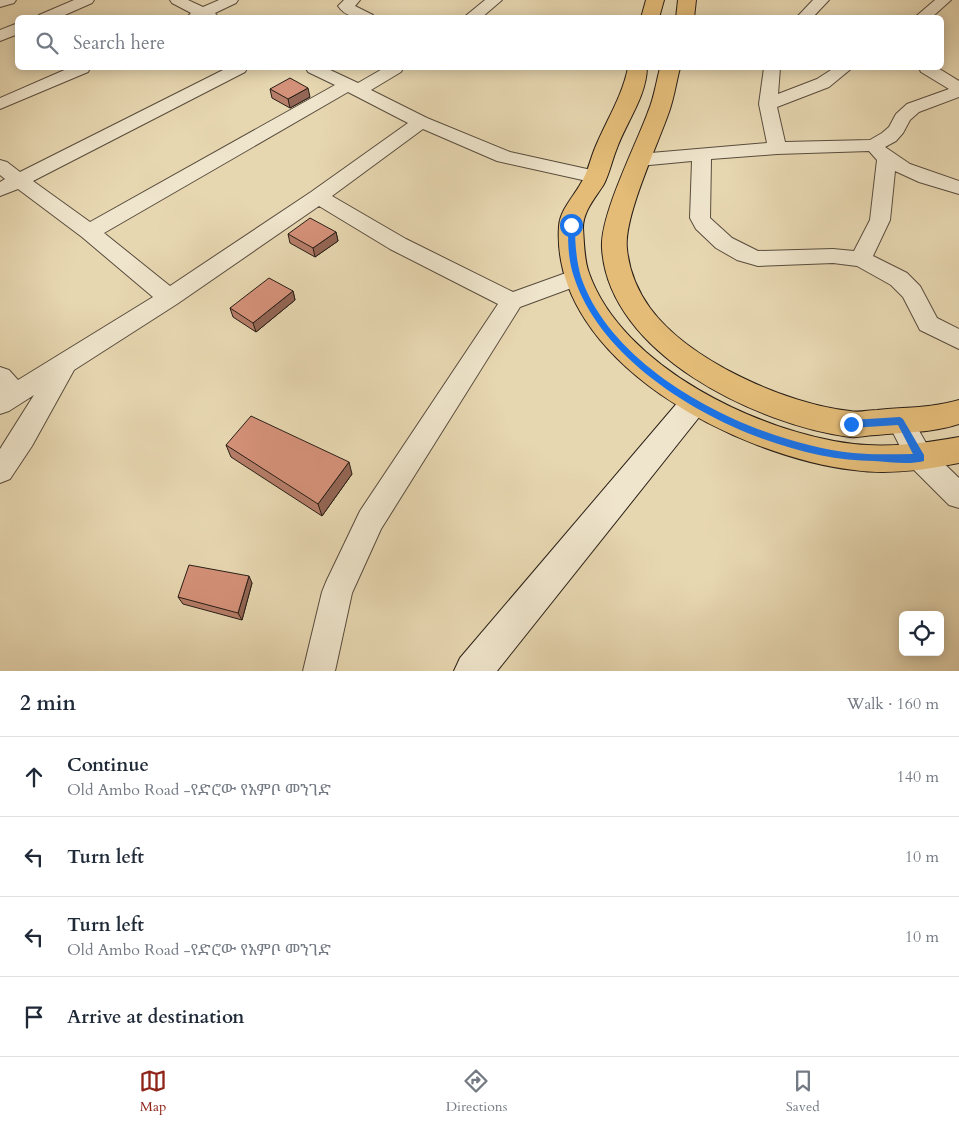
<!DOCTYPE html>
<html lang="en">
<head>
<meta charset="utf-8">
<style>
	:root { --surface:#fff; --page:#f2f2f3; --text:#1f2937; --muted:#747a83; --line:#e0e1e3; --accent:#8f2418 }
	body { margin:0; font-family:Cardo,"Noto Serif Ethiopic",serif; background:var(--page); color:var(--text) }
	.controls { position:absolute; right:15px; bottom:15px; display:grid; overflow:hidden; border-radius:8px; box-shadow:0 2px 12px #0003 }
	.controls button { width:45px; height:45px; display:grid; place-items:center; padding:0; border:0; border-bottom:1px solid var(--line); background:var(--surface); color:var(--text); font:25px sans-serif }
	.stop { position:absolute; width:15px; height:15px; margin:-11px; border:4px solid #1a73e8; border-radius:50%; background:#fff }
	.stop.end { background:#1a73e8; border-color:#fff; box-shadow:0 1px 5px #0008 }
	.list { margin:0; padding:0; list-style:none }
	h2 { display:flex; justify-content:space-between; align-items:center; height:65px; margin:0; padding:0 20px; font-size:21px }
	h2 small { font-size:16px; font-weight:400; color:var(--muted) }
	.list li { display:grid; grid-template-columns:32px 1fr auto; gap:15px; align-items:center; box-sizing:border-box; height:80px; padding:0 20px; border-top:1px solid var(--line) }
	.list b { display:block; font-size:19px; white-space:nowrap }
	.list p { margin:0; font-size:16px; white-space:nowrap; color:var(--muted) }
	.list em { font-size:16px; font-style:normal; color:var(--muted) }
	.icon { flex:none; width:28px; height:28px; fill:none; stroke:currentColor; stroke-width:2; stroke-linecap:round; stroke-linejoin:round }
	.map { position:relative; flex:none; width:959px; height:671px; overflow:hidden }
	.search { position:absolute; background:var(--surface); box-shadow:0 2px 12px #0003; left:15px; right:15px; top:15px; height:55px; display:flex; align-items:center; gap:12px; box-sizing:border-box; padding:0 18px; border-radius:8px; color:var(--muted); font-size:19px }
	.sheet { height:385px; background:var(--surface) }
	nav { display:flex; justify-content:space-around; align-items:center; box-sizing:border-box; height:70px; border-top:1px solid var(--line); background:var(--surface); font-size:14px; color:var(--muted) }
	nav a { display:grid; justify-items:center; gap:2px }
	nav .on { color:var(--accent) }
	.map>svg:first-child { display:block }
</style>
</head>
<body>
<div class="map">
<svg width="959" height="671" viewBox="0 0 959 671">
	<rect width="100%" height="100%" fill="#e7d7b1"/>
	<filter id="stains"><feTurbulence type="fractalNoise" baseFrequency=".004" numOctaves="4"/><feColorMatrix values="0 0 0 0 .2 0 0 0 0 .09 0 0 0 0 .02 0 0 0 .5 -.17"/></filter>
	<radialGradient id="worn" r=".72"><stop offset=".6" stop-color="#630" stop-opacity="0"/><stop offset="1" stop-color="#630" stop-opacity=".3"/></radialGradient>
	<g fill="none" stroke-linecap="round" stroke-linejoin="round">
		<g stroke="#584c3d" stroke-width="2">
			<path id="street" d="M0,0h16l-2,3 -14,4z
				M74,0h20l-2,3 -34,15h-21l2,-3z
				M170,0h18l15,7 16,-7h19l-2,3 -21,10 4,5h-33l5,-5 -19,-10z
				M344,0h16l-5,6 18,9 2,3c-14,0 -28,1 -37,-12z
				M485,0h17l-21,18h-18z
				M813,0h16l-17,18h-16z
				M935,0h16l-20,18h-17z
				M18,23v11l-18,7v-11z
				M69,68h21l-2,4 -88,37v-11z
				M227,68h20l-2,4 -212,109 57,41 245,-137 -27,-13 -2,-4h20l32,15 26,-15h19l-2,4 -30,18 56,28 83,34 86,19 7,2 3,4 -3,4 -7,2 -99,-22 -74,-32 -91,67 74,43 107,53 64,-23 8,2 3,6 -3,6 -65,24 -139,222 -29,64 -17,78h-32l19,-79 4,-10 34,-71 138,-207 -108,-55 -71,-43 -142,98 -103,66 -42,76 -22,33 -10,4v-34l34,-54 -25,16 -9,3v-47l9,3 9,10 135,-83 -71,-60 -64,-48 -18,7v-14l5,-3 -5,-4v-15l7,2 13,10zM348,92l60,31 -97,69 -141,94 -66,-53z
				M764,68h16l-2,26 39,-15 17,-11h18l-23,19 -52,20 8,35 85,-2 12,-7 7,-6 7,-13 11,-10 42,-15 -28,-17 -2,-4h19l21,13v16l-40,15 -9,8 -7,13 -7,8 -11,6 25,17 49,17v13l-40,-12 -24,-11 -5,49 -17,36 34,17 13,13 17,32 22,11v20l-39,-19 -17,-33 -12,-12 -34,-19 -24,-3 -75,3 -21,-6 -21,-12 -20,-19 -6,-11 2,-57 -53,5 -7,-2 -3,-4 3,-4 7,-2 128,-11 -8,-39zM869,151l8,9 -7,60 -16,31 -21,-2 -75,2 -26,-13 -22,-20 1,-59 66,-5z
				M900,410l9,3 21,37 29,28v30l-10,-3 -39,-39 -23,-45 4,-8z"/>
		</g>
		<g stroke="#281e16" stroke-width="2">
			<path id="secondary" d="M694,391l10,4 5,8 -5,8 -207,260h-43l6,-13 224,-263z"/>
		</g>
		<g stroke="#281e16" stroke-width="2">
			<path id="primary" d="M646,0h18l-5,18h-18z
				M678,0h18l-2,18h-18z
				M628,68h19c-1,29 -20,53 -30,80 -5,12 -7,24 -13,36 -8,13 -21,27 -21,44 1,13 1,32 6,45 33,94 171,160 265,171 35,4 71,-1 105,-7v26c-34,7 -70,12 -105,7 -114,-13 -304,-108 -295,-244 1,-16 15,-30 22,-43 7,-11 9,-23 14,-35 11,-27 27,-51 33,-80z
				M660,68h20c-4,15 -6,30 -11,44 -11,32 -46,106 -42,137 2,21 10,41 23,59 39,53 136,96 200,103 9,2 18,-1 27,-1 28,-3 55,-2 82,-10v24c-27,9 -54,8 -82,11 -9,0 -18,3 -27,2 -92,-12 -242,-83 -248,-189 -2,-33 34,-103 46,-136 6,-14 8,-29 12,-44z"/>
		</g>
		<use href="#street" fill="#efe5cc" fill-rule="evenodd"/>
		<use href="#secondary" fill="#efe5cc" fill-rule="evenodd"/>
		<use href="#primary" fill="#e4bc78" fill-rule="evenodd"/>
	</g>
	<path fill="#b67d68" stroke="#281e16" d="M270,89l40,8 -20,11 -18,-10z
		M336,232l2,9 -23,16 -25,-14 -2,-9z
		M293,291l2,9 -39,32 -23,-15 -3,-9z
		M226,445l126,29 -30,42 -91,-59z
		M252,583l-10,37 -59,-16 -5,-7z"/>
	<path fill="#946655" stroke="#281e16" d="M308,88l2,9 -20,11 -2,-9z
		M336,232l2,9 -23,16 -2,-9z
		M293,291l2,9 -39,32 -3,-9z
		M349,462l3,12 -30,42 -4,-12z
		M249,576l3,7 -10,37 -4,-7z"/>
	<path fill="#d49179" stroke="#281e16" d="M290,78l18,10 -20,11 -18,-10z
		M310,218l26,14 -23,16 -25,-14z
		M269,278l24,13 -40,32 -23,-15z
		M251,416l98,46 -31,42 -92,-59z
		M189,565l60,11 -11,37 -60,-16z"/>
	<path fill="#1a73e8" d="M571,222l4,3c0,17 1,35 6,52 33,98 176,166 272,176 19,2 40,1 60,1l-15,-29 -47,3 -4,-4 4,-4 49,-3 3,2 21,36v6c-15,4 -35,1 -50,0 -104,0 -266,-78 -300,-184 -6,-17 -6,-35 -6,-52z"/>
	<rect width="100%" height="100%" filter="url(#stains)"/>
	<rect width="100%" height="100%" fill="url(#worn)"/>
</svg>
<div class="controls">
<button><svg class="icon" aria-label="locate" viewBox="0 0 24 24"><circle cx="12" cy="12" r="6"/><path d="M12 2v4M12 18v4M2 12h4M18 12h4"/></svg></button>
</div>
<div class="stop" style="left:571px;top:225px"></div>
<div class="stop end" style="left:851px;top:424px"></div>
<div class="search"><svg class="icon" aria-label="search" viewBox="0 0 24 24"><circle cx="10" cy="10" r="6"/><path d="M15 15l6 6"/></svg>Search here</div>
</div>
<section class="sheet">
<h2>2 min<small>Walk · 160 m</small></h2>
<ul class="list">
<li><svg class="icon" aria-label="ahead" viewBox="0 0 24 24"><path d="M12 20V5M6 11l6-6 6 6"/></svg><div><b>Continue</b><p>Old Ambo Road -የድሮው የአምቦ መንገድ</p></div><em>140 m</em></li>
<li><svg class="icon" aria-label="left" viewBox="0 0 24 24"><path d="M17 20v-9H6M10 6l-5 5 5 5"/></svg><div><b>Turn left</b></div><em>10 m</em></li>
<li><svg class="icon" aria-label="left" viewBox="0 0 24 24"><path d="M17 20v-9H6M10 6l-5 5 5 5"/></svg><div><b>Turn left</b><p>Old Ambo Road -የድሮው የአምቦ መንገድ</p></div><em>10 m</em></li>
<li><svg class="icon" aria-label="arrive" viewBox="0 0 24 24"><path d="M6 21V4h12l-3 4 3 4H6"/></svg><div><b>Arrive at destination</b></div></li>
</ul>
</section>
<nav>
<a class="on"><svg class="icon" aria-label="map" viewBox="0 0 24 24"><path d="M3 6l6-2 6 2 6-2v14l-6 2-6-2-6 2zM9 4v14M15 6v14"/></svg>Map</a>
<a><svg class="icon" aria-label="directions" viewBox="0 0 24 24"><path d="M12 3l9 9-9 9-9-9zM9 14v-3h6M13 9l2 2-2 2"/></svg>Directions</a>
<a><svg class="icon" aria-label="saved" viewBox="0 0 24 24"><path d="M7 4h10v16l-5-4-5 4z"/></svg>Saved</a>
</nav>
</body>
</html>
